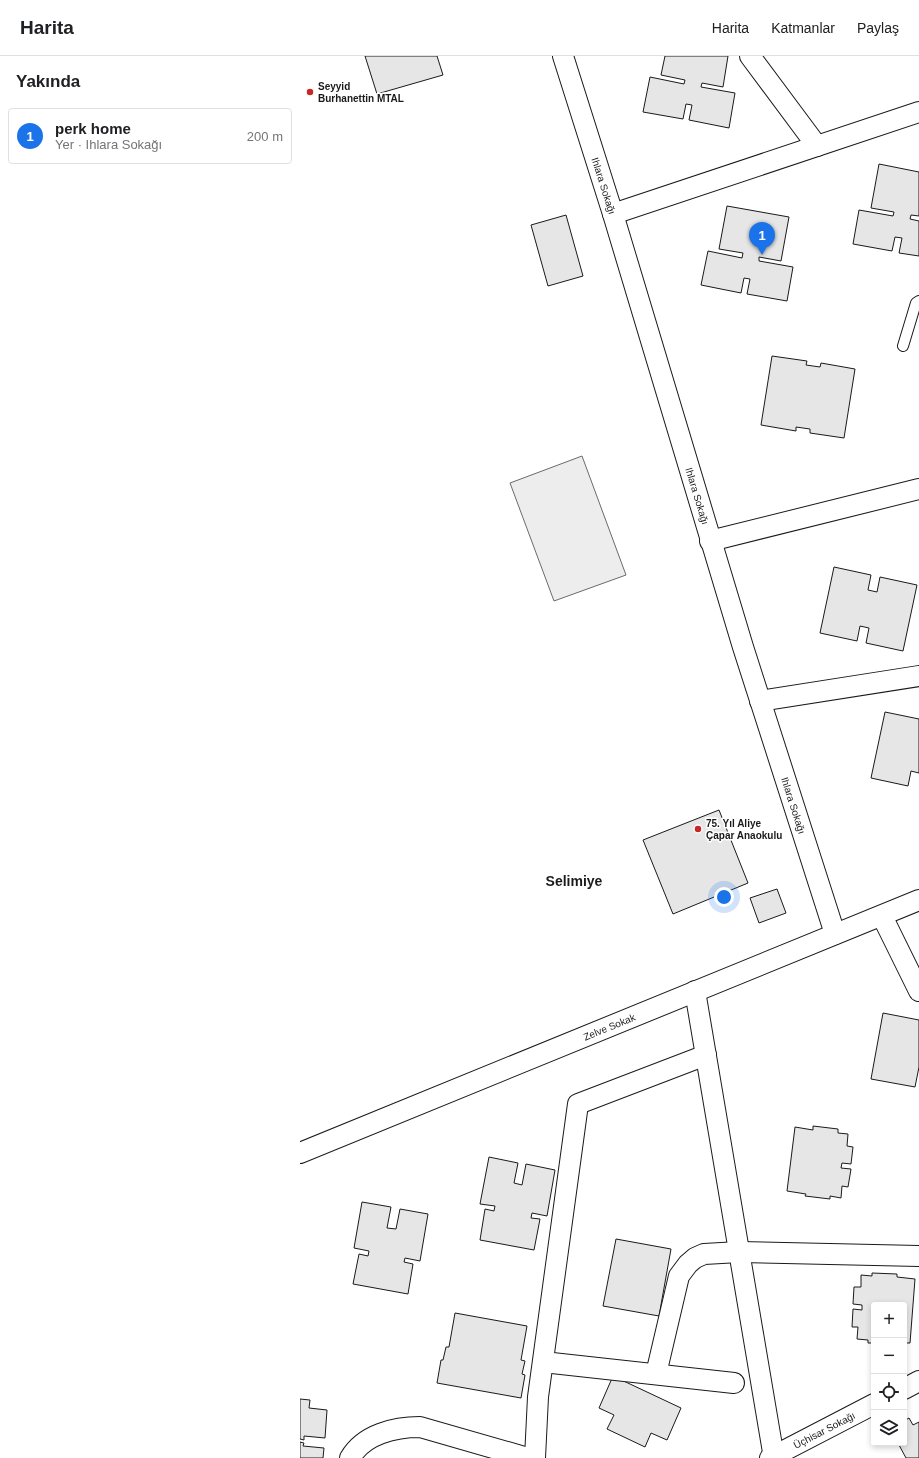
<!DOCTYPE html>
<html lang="tr">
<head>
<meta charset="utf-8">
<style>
	:root { --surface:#fff; --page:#f2f2f2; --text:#202124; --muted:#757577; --line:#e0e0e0; --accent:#1a73e8 }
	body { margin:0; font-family:Helvetica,sans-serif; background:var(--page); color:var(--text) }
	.controls { position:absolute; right:12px; bottom:12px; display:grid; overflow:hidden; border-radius:4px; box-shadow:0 2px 6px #0003 }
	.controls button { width:36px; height:36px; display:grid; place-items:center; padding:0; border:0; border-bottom:1px solid var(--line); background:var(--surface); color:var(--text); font:20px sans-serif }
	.you { position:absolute; left:424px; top:841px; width:14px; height:14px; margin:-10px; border:3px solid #fff; border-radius:50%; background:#1a73e8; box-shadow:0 0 0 6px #1a73e833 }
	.badge { display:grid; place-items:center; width:26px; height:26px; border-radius:50%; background:var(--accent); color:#fff; font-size:13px; font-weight:700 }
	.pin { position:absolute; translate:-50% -33px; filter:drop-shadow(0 1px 2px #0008) }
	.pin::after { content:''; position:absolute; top:21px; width:14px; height:12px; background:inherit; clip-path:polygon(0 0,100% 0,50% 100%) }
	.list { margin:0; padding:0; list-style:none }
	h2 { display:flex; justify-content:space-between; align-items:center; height:52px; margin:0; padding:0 16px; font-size:17px }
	h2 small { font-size:13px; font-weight:400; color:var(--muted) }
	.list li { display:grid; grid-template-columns:26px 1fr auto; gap:12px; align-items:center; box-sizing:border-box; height:56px; margin:0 8px 8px; padding:0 8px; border:1px solid var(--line); border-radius:4px }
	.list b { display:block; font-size:15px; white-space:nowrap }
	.list p { margin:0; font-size:13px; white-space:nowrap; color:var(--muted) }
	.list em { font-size:13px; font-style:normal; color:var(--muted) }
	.icon { flex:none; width:22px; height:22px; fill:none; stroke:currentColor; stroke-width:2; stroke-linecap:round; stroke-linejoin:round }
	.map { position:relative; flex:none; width:619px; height:1402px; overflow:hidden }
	header { display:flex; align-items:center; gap:24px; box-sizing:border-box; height:56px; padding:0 20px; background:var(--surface); border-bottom:1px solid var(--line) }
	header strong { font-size:19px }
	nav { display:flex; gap:22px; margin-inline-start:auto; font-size:14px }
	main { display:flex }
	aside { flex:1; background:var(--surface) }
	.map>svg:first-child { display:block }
</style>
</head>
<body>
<header>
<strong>Harita</strong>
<nav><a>Harita</a><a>Katmanlar</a><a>Paylaş</a></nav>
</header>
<main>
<aside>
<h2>Yakında<small></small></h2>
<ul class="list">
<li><span class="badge">1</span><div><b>perk home</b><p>Yer · Ihlara Sokağı</p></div><em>200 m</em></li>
</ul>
</aside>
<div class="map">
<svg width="619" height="1402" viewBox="0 0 619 1402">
	<rect width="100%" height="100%" fill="#fff"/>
	<path fill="#ededed" stroke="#6a6a6a" d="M282,400l44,119 -72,26 -44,-118z"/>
	<path fill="#e6e6e6" stroke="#1a1a1a" d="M65,0h72l6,19 -66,19z
		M365,0h63l-5,31 -21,-4 -1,4 34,6 -6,35 -40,-8 3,-15 -6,-1 -3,15 -40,-7 7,-35 34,7 1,-4 -24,-5z
		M579,108l40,8v44l-8,-1 -1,4 9,2v35l-20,-3 3,-15 -7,-1 -3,14 -39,-7 6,-34 34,6 1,-4 -23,-4z
		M427,150l62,11 -8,44 -22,-4v4l34,6 -6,34 -40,-7 3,-15 -6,-1 -3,15 -40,-8 7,-34 34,7 1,-5 -24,-4z
		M266,159l17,61 -35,10 -17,-61z
		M472,300l35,5 -1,4 14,2 1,-4 34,6 -11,69 -34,-5v-4l-14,-2v4l-35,-6z
		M534,511l37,8 -3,15 9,2 3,-15 37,8 -14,66 -37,-8 3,-15 -9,-2 -3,15 -37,-8z
		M585,656l34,7v54l-8,-2 -3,15 -37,-8z
		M419,754l29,73 -75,31 -30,-74z
		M477,833l9,24 -27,10 -9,-25z
		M583,957l36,7v47l-4,20 -44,-8z
		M513,1070l25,3v4l10,1 -1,12 6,1 -2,17 -9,-1 -1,5 10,1 -3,18 -6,-1 -1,12 -11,-2v3l-25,-3 1,-2 -19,-3 8,-64 18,3z
		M189,1101l29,6 -4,20 8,2 4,-21 29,6 -8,46 -15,-3 -1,5 9,1 -6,31 -54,-10 5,-31 9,2 1,-5 -15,-2z
		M62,1146l29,5 -4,21 9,1 4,-20 28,5 -8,47 -15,-3 -1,4 9,2 -5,30 -55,-10 6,-30 9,2 1,-5 -15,-3z
		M316,1183l55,10 -12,67 -56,-10z
		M572,1217l25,1v3l18,2 -5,64h-6v-38h-30v38h-6v-3l-11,-1 1,-12h-6l1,-18 9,1v-5l-9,-1 1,-17h7v-12l11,1z
		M155,1257l72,13 -6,34 4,1 -3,13 3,1 -4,23 -84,-15 4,-23h2l3,-13h3z
		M313,1320l68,32 -14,32 -16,-7 -6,14 -38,-18 7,-14 -15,-7z
		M0,1343l10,1 -1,8 18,2 -2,28 -21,-2v4l-4,-1z
		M609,1362l4,7 6,-3v36h-13l-7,-13 5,-2v-22z
		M0,1386l4,1 -1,3 21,2 -1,10h-23z"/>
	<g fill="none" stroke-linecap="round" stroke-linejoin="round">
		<g stroke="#1a1a1a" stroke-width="12">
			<path id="service" d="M603,290l13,-43 3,-2"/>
		</g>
		<g stroke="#1a1a1a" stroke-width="22">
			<g id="minor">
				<path id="s1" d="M263,0l50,158 130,433 92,287"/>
				<path d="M450,0l67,90"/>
				<path d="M313,158l306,-102"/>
				<path d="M410,485l209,-52"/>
				<path d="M460,645l159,-25"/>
				<path d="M582,860l37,75"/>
				<path d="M395,935l79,467"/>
				<path id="s2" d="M0,1097l619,-253"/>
				<path d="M243,1306l191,21"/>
				<path d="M356,1318l23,-98 9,-12 7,-6 9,-4 35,-2 180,4"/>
				<path d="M604,1333l15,-8"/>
				<path d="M50,1402c14,-24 45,-31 70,-31l108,31"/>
				<path d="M235,1402l3,-61 40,-293 128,-49"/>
				<path id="s3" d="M470,1402l104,-54"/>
			</g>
		</g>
		<use href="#service" stroke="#fff" stroke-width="10"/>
		<use href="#minor" stroke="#fff" stroke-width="20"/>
	</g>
	<g fill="#c62828" stroke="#fff" stroke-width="1.5">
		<circle cx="10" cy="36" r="4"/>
		<circle cx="398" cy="773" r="4"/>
	</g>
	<g text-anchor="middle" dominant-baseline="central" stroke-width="3" stroke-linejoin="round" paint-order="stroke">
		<g font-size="10" font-weight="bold" fill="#1a1a1a" stroke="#fff" text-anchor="start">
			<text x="18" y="30">Seyyid<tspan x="18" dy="12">Burhanettin MTAL</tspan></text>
			<text x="406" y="767">75. Yıl Aliye<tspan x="406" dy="12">Çapar Anaokulu</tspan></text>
		</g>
		<g font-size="10" fill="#1a1a1a" stroke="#fff">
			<text stroke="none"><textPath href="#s1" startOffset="136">Ihlara Sokağı</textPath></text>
			<text stroke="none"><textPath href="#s1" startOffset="460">Ihlara Sokağı</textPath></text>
			<text stroke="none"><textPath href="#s1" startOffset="784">Ihlara Sokağı</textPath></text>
			<text stroke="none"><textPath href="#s2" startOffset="334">Zelve Sokak</textPath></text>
			<text stroke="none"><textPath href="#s3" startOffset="61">Üçhisar Sokağı</textPath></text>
		</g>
		<g font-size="14" font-weight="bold" fill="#1a1a1a" stroke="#fff">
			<text x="274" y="825">Selimiye</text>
		</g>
	</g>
</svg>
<div class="controls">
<button>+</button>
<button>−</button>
<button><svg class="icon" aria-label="locate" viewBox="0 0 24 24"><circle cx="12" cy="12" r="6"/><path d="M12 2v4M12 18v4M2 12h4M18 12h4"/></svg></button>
<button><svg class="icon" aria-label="layers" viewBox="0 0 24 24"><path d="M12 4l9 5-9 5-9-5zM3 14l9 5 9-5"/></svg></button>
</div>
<div class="you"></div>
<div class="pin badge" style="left:462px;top:199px">1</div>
</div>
</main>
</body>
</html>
